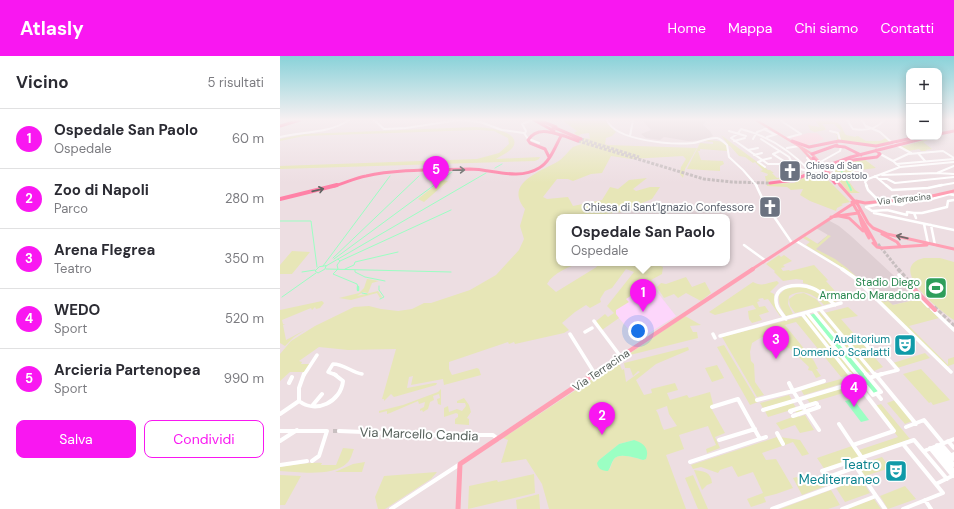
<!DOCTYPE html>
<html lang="it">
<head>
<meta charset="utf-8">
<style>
	:root { --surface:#fff; --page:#f7f7f7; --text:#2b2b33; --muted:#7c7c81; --line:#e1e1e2; --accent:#f917f1 }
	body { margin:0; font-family:"DM Sans",sans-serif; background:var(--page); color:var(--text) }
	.controls { position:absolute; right:12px; top:12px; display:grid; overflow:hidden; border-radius:8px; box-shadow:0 2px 10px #0003 }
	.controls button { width:36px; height:36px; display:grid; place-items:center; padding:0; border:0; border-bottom:1px solid var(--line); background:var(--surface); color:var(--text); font:20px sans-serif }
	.you { position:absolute; left:358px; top:275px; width:14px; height:14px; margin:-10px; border:3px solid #fff; border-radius:50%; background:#1a73e8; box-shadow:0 0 0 6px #1a73e833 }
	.badge { display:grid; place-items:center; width:26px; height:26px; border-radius:50%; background:var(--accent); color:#fff; font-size:13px; font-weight:700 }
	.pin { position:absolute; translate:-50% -33px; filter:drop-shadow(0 1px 2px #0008) }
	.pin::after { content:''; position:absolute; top:21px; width:14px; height:12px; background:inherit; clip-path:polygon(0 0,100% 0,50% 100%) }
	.popup { position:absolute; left:276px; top:158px; width:174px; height:52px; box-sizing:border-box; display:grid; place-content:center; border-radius:8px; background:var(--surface); filter:drop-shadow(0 1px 3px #0005); font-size:13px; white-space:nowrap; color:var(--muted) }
	.popup b { font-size:15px; color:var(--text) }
	.popup::after { content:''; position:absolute; left:50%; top:100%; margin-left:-8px; border:8px solid transparent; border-top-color:var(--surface) }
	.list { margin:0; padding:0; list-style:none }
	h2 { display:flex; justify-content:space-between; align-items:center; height:52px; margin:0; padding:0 16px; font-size:17px }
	h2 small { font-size:13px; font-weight:400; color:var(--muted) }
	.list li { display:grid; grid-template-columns:26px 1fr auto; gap:12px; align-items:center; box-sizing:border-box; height:60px; padding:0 16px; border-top:1px solid var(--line) }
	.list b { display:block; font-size:15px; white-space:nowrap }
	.list p { margin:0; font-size:13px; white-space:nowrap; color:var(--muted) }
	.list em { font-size:13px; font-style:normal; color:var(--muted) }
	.actions { display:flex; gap:8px; padding:12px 16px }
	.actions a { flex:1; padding:9px 0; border:1px solid var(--accent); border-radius:8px; text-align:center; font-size:14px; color:var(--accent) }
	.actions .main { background:var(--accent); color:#fff }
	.map { position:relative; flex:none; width:674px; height:453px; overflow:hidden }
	header { display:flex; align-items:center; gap:24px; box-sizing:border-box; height:56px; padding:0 20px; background:var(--accent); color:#fff }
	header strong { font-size:19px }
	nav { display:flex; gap:22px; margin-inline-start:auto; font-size:14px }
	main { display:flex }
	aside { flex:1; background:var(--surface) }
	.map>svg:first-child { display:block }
</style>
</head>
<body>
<header>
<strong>Atlasly</strong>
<nav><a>Home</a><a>Mappa</a><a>Chi siamo</a><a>Contatti</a></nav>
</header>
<main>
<aside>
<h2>Vicino<small>5 risultati</small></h2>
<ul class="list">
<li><span class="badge">1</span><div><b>Ospedale San Paolo</b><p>Ospedale</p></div><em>60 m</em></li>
<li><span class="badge">2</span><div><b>Zoo di Napoli</b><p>Parco</p></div><em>280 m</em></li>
<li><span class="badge">3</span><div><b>Arena Flegrea</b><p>Teatro</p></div><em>350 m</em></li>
<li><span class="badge">4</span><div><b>WEDO</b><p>Sport</p></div><em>520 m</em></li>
<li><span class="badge">5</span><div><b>Arcieria Partenopea</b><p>Sport</p></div><em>990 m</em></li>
</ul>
<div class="actions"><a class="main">Salva</a><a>Condividi</a></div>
</aside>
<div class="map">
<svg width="674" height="453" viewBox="0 0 674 453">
	<rect width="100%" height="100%" fill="#eddee2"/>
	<path fill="#ffd0dd" d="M528,77h9l7,6 -10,4 -9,2 -15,-7z"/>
	<path fill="#dfcfd3" d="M362,64h65l-4,5 7,6 3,5 -9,4 -16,1 -24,-4 -4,3 -14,-2 -5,-4 10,-4z
		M548,164l11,6 12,10 68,63 -27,6 -8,-3 -21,-20 -17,-14 -34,-20 16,-13 -12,-7z"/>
	<path fill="#fdd6fb" d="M370,227l26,33 -38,24 -28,-32z"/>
	<path fill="#e7e6b7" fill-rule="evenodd" d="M282,64h44l1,3 9,9 -4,4 -6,2 -1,6 2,1 90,3 -12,21 -2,9 -3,-4 1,-7 5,-8 -3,-3 -52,3 -20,-3 -9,17 -11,1 -18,7 -5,-2h-11l-14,18 4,2 21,-2 5,9 29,-6 8,-13 8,2 11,-9 18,-2 -14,11 3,2 14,-4h10l-8,12 -10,4 -1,3 -12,3 -7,3 -43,5h-20v46h22c-11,3 -28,10 -34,21l9,8 39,-24 6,-5h53l9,4 -1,7 -11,6 5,6 -1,3 -5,-6 -7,4 3,3 -9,5 -2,-2 -9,6 3,3 -13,8v4l3,4 -17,12 -7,-8 10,-8 3,3 6,-4 -7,-7 27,-34 -8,-3 -14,19 -7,3 -5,8 1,3 -11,6 -4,-3 -11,7 -13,11 7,7 -5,3 -49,11 -1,-2 -5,2 -1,-2 -59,20v7l3,6 25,-7 2,1 2,6 -37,10 -1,-6 -32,6 2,-9 -4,1 -2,11 27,-5h3l-1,2 -42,12 -3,-3 -7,7v-2h-2l14,-50 -48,1 -29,-3 -20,14 3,1 -1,2h9l-6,8h-14l-10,9v-27l11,-13 24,-15 39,-19 15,-1 12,3 17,2 14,-2 12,-6h7l39,-13 26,-15 23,-25 5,-11 -4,-13 5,-17c-21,-25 14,-37 32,-47 7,-4 10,-10 16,-15 2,-1 6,-2 9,-3l-3,-1 6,-5 5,1 -1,-6 -8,1 -3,2 -4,-3 3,-2z
		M531,64l10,1 11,-1 -1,1c12,2 10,7 15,14l10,2v-1h2l8,5h14l6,-3 4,4 -15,3 -38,-5v-5l-6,-4 6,3 1,5 3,1 -2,-8 2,-1 -7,-7h-12l4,5 -1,1 -10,2 2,1 -7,-3 -2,-5 12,2 -5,-6z
		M194,71c9,0 45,3 40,18 -3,7 -13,10 -18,14l44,-2 -1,2 -4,2 -255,8v-3l197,-7 22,-6 10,-9 -1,-6 -14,-7 -15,-1 -175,6 -24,5v-2l24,-5z
		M441,79l47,35h2l4,3h-2l5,5 27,-5 -15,5 -21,2 3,4 23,-1 15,-8 -3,-2 15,1 4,3 25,25 -9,2 2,1 -6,3 -1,3 -26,-10 -10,-6 3,-6 -12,1 -4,-3 -20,-1 -2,-10h2l1,-2 -8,-3 3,-1 -8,-8 -2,1 -8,-6 -6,-1 -9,-10h-1z
		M656,81l-13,5 9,7 -7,1 2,1h-6l-2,-2 -11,2 -8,-4z
		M427,84c10,1 20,0 21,11l-28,-2v2h-2l3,9 22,1 1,3 -4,2v5l-33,-2 13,-26 13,1v-2l-9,-1z
		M584,103l12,9 -24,3 2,2 -6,7 7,10 5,3h-11l-14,-18v-6l-4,-3 14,-4z
		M162,124l6,1 -24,21 -6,-3z
		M548,179l3,1 -15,13 19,10 12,9 37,34 4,-1 5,4 26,-6 20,19 -30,8 39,39v-6l6,-2v7l-9,3 -102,-99 -37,-23 4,-3 -7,-4 2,-2 13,8z
		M12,195l18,1 -18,22h-12v-9z
		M499,199l2,2 3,-2 8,6 -9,4 2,2 -4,1 2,3 6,-1 1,1 24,-6 14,15 -2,1 17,19 -10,2c-10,-9 -17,-16 -30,-19v-3l-7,-1 -13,2 -9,-9 1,-1 -9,-7z
		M644,202h16l14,4v58c-14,-9 -69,-53 -30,-62z
		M406,221l6,10 13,-5 6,11 -10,8 -15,-8 -8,5 -4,-4 -10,4 -7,-11 4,-4 5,1z
		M87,223l12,2 -7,2 -4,10 -5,-1 -6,4 21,-5 4,6 -2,1 -3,-5 -26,7 -12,-2 20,-5 5,-5z
		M497,225l2,2 -9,9 4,2 1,11 8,10 -3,1 -12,-17 -4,1 -1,-2 -5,1 2,2 -3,1 2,5 6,-1 4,6 -10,3 3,5 -10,3 -3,-4 -1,-8 8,-2 -3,-4 -38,10 -6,-3 44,-30c8,5 14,1 24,-1z
		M524,230l14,6 13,11 -7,2c-10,-11 -22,-17 -35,-9l-1,8 5,10 -7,2c-5,-7 -8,-12 -7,-21l7,-7z
		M524,237l12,6 6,7 -27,7 -5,-7 -1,-7 7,-5z
		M42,245l2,2 -4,5 -4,1 -1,-2 -3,3 -1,-2 -29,12 1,4h2l-2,1 3,15 19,-10 -11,7 -9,9 -5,-3v-33z
		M568,251l10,9 -17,3 42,48 -9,4 -50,-58z
		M540,256l51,60 -5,1 -49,-60z
		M528,259l49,62 -5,1 -2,-3 -9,2 -45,-55 -11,3 29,36 4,8h-2l5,7 -5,2 -4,-7 -4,-1 1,-3 -19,-18 -14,-9 -14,-3 -10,6 -2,9 1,9 3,3 1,18 9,13 -7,2 -35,-60z
		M405,260l16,9 -11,1 3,6h4l1,6 -72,18z
		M444,289l34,57 -8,3 -33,-58z
		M408,291l1,3 -33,14 -20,16 8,15 8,-2 -1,-4 24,-6 3,7 -11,3 3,7 17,-5 2,3 21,-6 3,12 -2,4 14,25 -10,4 5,11 -13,5 -1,-4 10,-4 -8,-19 -29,9 5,14 -18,6 20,54h-137l-7,-25 -16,-25 -25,4 7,-23 -5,-2 108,-71 6,-3 3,1 2,5 2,-1 2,13 14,-10 -2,-1 -5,5 -3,-8h-5l-1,-5zM387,350l2,8 8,12 -13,4c-4,-7 -4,-14 -8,-20zM354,384l9,20c-7,-2 -24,-8 -29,-1 -2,3 -3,7 -4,10l-11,-9 20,-16z
		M645,297l5,5 -33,10 -4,-5z
		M437,309l7,13 -12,4 -7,-14z
		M641,313l29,31 -17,5 -2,-3 -2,1 -26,-29z
		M561,323l3,4 -40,12 -3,-5z
		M566,330l4,5 -40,12 -3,-4z
		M161,333v16l-3,-1 -1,-5 3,-1 -1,-4 -6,2 1,4 -4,2 -2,7 -5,3 -1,-2 -2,1v-2l4,-2 1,-5 -6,2 -1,-3 -28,12 -3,1v-3l-8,2v-2l24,-6 35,-13z
		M509,339l3,5 -29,8 -3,-5z
		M184,342l5,7 2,7 -4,6 2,1v6l-14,-1v-5l3,-2v-3l-2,-1 -12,4v-9l4,-2 1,6 8,-3 5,2 4,-5 -1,-3h-8v-2z
		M615,344l17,21 -7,3 -18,-21z
		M513,347l4,6 3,-1 3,4 -6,2 -3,-5 -26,8 -3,-6z
		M601,348l29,35 -47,17 -4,-6 39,-13 -23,-31z
		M518,359l1,2 6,-2 9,15 -14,3 -5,-8 -14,5 -5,-7z
		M497,381l5,9 -20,7 4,7 10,-1 17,29 -17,6 -12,3 2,5 -15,5 -4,-8 16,-6 -10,-21 -15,5 -6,-11 -12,4 -2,3 -17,-6 -8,2 -2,-4z
		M500,381l20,3 9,14 -7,2 -9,-14 -8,3z
		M572,390l8,12 -35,12 -8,-12z
		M63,392l11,1c-2,4 -3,11 -7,14 -14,14 -48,9 -67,8v-4c14,-2 28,-5 42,-4l-1,2h15z
		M602,401l8,11 -25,8 -8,-11z
		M85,406l-3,10h-27l18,-8z
		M414,414c10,1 17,2 18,13l-5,2 -5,5z
		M157,416l-6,7 -46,30h-7l-3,-12 9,-21z
		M254,418l1,19 -67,16 1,-23 28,-6 1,2z
		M0,419l21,1 -16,29h-5z
		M413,419l15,34h-10l-13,-31z
		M542,419l6,10 -26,10 -9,-17 4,-1 3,6z
		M581,423l9,14 -25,9 -9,-14z
		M625,430l11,13 -28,10 -8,-13z
		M551,434l9,15 -12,4h-48z
		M259,438l1,15h-23l-1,-9z
		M594,443l7,10h-33z"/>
	<path fill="#9bffc3" d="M536,257l63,78 -6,3 -63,-79z
		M573,343l16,21 -8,2 -16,-21z
		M354,384c9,3 16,8 12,19l-3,1c-7,-2 -24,-8 -29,-1 -3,4 -3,8 -6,12 -6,0 -10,-2 -11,-8l2,-3 20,-16z"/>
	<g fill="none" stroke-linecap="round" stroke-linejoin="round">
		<path stroke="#9bffc3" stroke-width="1" d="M215,112l7,-4
			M0,165h31l6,46
			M53,202l86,-82
			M54,203l118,-87
			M58,203l2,2 -3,4 1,4 -5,5 24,10 1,3
			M60,205l111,-51
			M43,210l67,-90
			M46,210l-1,3 -7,4 -3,-2 4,-4z
			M46,210l160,-93
			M46,213l125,3
			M65,213l9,-4 1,-3 43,-10
			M75,214v2l10,5 20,4
			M22,216l13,-2
			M99,230v4l5,7 -4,2
			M82,237l5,1
			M2,241l34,-24"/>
		<path stroke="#9bffc3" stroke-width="1.5" d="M565,109l-4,5 8,16"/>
		<path stroke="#9bffc3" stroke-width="2" d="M569,129l2,5"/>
		<path stroke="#9bffc3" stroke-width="2.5" d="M78,231v3"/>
		<path stroke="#c8bfc0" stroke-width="4" stroke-dasharray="4 2" stroke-linecap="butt" d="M53,375h6"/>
		<path stroke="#c8bfc0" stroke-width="3" stroke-dasharray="3 1.5" stroke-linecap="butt" d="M598,188l21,26"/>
		<path stroke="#c8bfc0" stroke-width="4" stroke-dasharray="4 2" stroke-linecap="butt" d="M618,213l19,22
			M654,251l20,19"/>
		<path stroke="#c8bfc0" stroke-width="3" stroke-dasharray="3 1.5" stroke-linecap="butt" d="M301,83l58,18
			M298,85l126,38 28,3 38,1
			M526,117l20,-9"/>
		<path stroke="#fff" stroke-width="2" d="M94,64l10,9 22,-1 53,-8 21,2 22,8 22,3 4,6
			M327,64c8,21 66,25 86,23 8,-1 16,-6 24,-5 4,1 7,4 10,7l2,12 14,13 14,16
			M500,64l21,14 -15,4
			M567,64l6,9c12,2 23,1 31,-9
			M582,64l4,7
			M626,64l3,1
			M586,70l14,6 11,10 20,11
			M484,73l10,5
			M449,75l17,5
			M550,75l8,2 2,7
			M245,77l1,-2 -4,-7 10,-4
			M458,77l3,-4c28,7 49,21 69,42
			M459,77l-8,5 37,26h17
			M350,80l3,-16
			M0,81c24,-6 48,-3 69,-17
			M487,81l10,-3
			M249,83l10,4
			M473,83l4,-7 11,-4
			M481,83l28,18 2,4 -4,2
			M454,85l11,-3
			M507,92l12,-2
			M468,94l10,-2
			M500,95l-7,3c15,10 31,21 49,16
			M638,97l7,8
			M474,99l8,-2
			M602,99l11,6
			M527,102l9,9h3
			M482,104l9,-2
			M483,104l-5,2 7,5
			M616,108l58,-5
			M620,111l-7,-6 15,-7 35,-3 11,7
			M553,112l-9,-4 -2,-3 18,-10 1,-4
			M553,112l4,13
			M657,117l17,1
			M602,119l55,-2 17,-7
			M595,120l12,10
			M599,123h8l8,4 59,-6
			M587,130l-2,-4 3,-3 32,-12 54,-5
			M657,130l17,-3"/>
		<path stroke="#fff" stroke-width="2.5" d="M476,129l8,17 28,41
			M586,129l2,5 11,11
			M606,129l6,5 36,-2 14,-3
			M648,144l21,-6 5,1
			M594,157l80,17
			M634,157l-7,-1v3l-20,-5 -15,1 -6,-4 18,-4 18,2 7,-4 16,-1
			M636,162l-2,-5h8l25,-6 1,-6 6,-1
			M644,168l4,19
			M651,169l4,20
			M516,185l48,29
			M464,189l22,16"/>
		<path stroke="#fff" stroke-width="3.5" d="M562,213l13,9 96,94
			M619,219l29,31
			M540,253l55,66
			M652,253l22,21
			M534,255l53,64
			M527,257l50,62
			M522,258l48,61
			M506,263c-3,-4 -7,-8 -9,-13 -7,-22 22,-23 35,-18 9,3 16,11 23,17
			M314,265l27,36
			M305,276l7,-4
			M290,278l25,40
			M433,278l2,4
			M440,280l121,-33
			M581,283l15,17 8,-2 14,16 -20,5
			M24,319l13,-20
			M56,319l-8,-3 5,-8c11,0 18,8 29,10"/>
		<path stroke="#fff" stroke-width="4" d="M570,318l44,57 -41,14 9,13
			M576,318l17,21 8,-3 -15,-18
			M595,318l41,50
			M589,322l13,-4
			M9,327l3,-6
			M509,327l4,8 31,-10
			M597,338l4,5
			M477,344l36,-9 11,17
			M19,345c17,13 42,1 44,-20l-9,-7
			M19,345v-13l5,-14
			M32,350l10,-12
			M432,351l26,-8 22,40
			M483,354l98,-29
			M511,356l-1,-1 26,-8 1,1
			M527,356l12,18
			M0,358l19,-13
			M513,360l26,-9
			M559,368l14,21
			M626,371l18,-7 19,23
			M0,375h47l-8,25 -7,5
			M59,375l98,4h56l5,4
			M497,377l6,11
			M439,384l36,-11
			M0,385l17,-11
			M668,385l6,7
			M623,388l40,49 -40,16
			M661,388l13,15
			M657,389l17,20
			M654,391l20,24
			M650,392l23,28
			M644,395l30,-12
			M666,402l8,-4
			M572,405l33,48
			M410,406l76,-25
			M0,409l27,-4
			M542,415l92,-31 33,39
			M546,422l30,-11
			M656,428l18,-9
			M645,444l6,9
			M111,453l69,-45
			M492,453l90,-33
			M562,453l34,-13"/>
		<path stroke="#ffa0b4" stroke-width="2.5" d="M476,64l56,34 29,32
			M520,91l29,31"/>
		<path stroke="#ffa0b4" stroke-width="3" d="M560,129l18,20 10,18 5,5 14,6 67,15
			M576,145l9,2 67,-7 22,-5
			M572,146l24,42
			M578,155l4,14 7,13
			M559,160l10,2 14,13
			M551,161l27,-4
			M602,178l15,8 3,4 -2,1
			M593,187l4,4 5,1 45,-3
			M471,214l103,-67"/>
		<path stroke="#ffa0b4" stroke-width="4" d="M635,234l20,20
			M313,319l160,-106"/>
		<path stroke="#ffa0b4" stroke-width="5" d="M178,453l2,-45 134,-90"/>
		<path stroke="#ff82a7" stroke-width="3" d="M254,64l20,11
			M259,64l17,7
			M0,70l20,-6
			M273,71l28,12
			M659,78l15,-3
			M282,79l16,6
			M512,85l17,6 30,-6 37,5 41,-9
			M555,90l10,1 16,8
			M532,98l25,-9
			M269,101l-4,-8 -15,-6 -2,-3c9,-13 23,-8 36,-4
			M533,102l22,25
			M565,105l32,-4 3,-3 -4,-4
			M549,109l22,-8 78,-20
			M490,127l24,-3 14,-6
			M54,130c11,-3 21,-8 32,-10 30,-7 72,-6 104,-7 22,0 48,12 69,-1 11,-6 16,-21 22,-32"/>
		<path stroke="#ff82a7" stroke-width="4" d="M0,143l57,-14"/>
	</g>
	<defs><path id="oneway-shaft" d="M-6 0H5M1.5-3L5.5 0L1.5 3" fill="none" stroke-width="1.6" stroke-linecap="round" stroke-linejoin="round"/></defs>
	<g stroke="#5f6360">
		<use href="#oneway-shaft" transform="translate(179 114) rotate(-2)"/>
		<use href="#oneway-shaft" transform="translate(38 134) rotate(-13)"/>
	</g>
	<use stroke="#706a69" href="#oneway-shaft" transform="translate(622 181) rotate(-167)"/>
	<linearGradient id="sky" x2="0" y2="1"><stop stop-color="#89d2d9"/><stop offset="0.5" stop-color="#f7f0f2"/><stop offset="1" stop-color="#f7f0f2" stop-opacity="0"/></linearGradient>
	<rect width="674" height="127" fill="url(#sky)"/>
	<defs>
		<g id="church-square" transform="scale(1.15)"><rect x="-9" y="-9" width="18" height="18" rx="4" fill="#6b7280" stroke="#fff"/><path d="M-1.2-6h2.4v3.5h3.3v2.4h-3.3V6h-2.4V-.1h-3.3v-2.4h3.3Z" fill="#fff"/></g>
		<g id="stadium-square" transform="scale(1.15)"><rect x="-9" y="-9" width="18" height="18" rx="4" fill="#2e9e5b" stroke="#fff"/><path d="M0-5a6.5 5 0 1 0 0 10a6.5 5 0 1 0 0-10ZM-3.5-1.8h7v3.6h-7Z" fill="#fff"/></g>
		<g id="theatre-square" transform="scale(1.15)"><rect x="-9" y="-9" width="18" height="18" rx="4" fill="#0f9aa8" stroke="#fff"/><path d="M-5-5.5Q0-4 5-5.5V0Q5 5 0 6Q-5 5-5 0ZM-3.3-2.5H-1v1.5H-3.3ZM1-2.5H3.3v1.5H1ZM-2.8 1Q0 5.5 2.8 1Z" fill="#fff"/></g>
	</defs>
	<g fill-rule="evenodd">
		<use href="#church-square" x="510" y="115"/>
		<use href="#church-square" x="490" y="151"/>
		<use href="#stadium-square" x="656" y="232"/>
		<use href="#theatre-square" x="625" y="289"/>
		<use href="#theatre-square" x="616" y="415"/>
	</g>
	<g text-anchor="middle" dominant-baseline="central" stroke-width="4" stroke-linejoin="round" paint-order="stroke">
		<g font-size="9" fill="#5b616d" stroke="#fff" text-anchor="start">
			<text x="526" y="110">Chiesa di San<tspan x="526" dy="10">Paolo apostolo</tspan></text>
		</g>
		<g font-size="9" fill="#57615c" stroke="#fff">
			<text transform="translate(624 143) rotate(-6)">Via Terracina</text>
		</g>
		<g font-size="11" fill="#5b616d" stroke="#fff" text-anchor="end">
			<text x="474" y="151">Chiesa di Sant'Ignazio Confessore</text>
		</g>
		<g font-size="11" fill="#27864d" stroke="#fff" text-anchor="end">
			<text x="640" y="226">Stadio Diego<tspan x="640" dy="13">Armando Maradona</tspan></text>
		</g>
		<g font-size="11" fill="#0d838f" stroke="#fff" text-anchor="end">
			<text x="610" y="283">Auditorium<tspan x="610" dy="13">Domenico Scarlatti</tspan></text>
		</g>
		<g font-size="11" fill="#57615c" stroke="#fff">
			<text transform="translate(321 314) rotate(-34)">Via Terracina</text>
		</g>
		<g font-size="13" fill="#57615c" stroke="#fff">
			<text transform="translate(139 378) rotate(2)">Via Marcello Candia</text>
		</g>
		<g font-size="13" fill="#0d838f" stroke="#fff" text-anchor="end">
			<text x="600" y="408">Teatro<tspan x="600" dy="15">Mediterraneo</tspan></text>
		</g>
	</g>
</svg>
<div class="controls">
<button>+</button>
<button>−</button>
</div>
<div class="you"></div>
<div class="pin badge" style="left:363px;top:256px">1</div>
<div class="popup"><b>Ospedale San Paolo</b>Ospedale</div>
<div class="pin badge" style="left:322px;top:379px">2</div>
<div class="pin badge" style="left:496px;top:303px">3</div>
<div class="pin badge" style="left:574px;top:351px">4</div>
<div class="pin badge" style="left:156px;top:133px">5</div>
</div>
</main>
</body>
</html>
